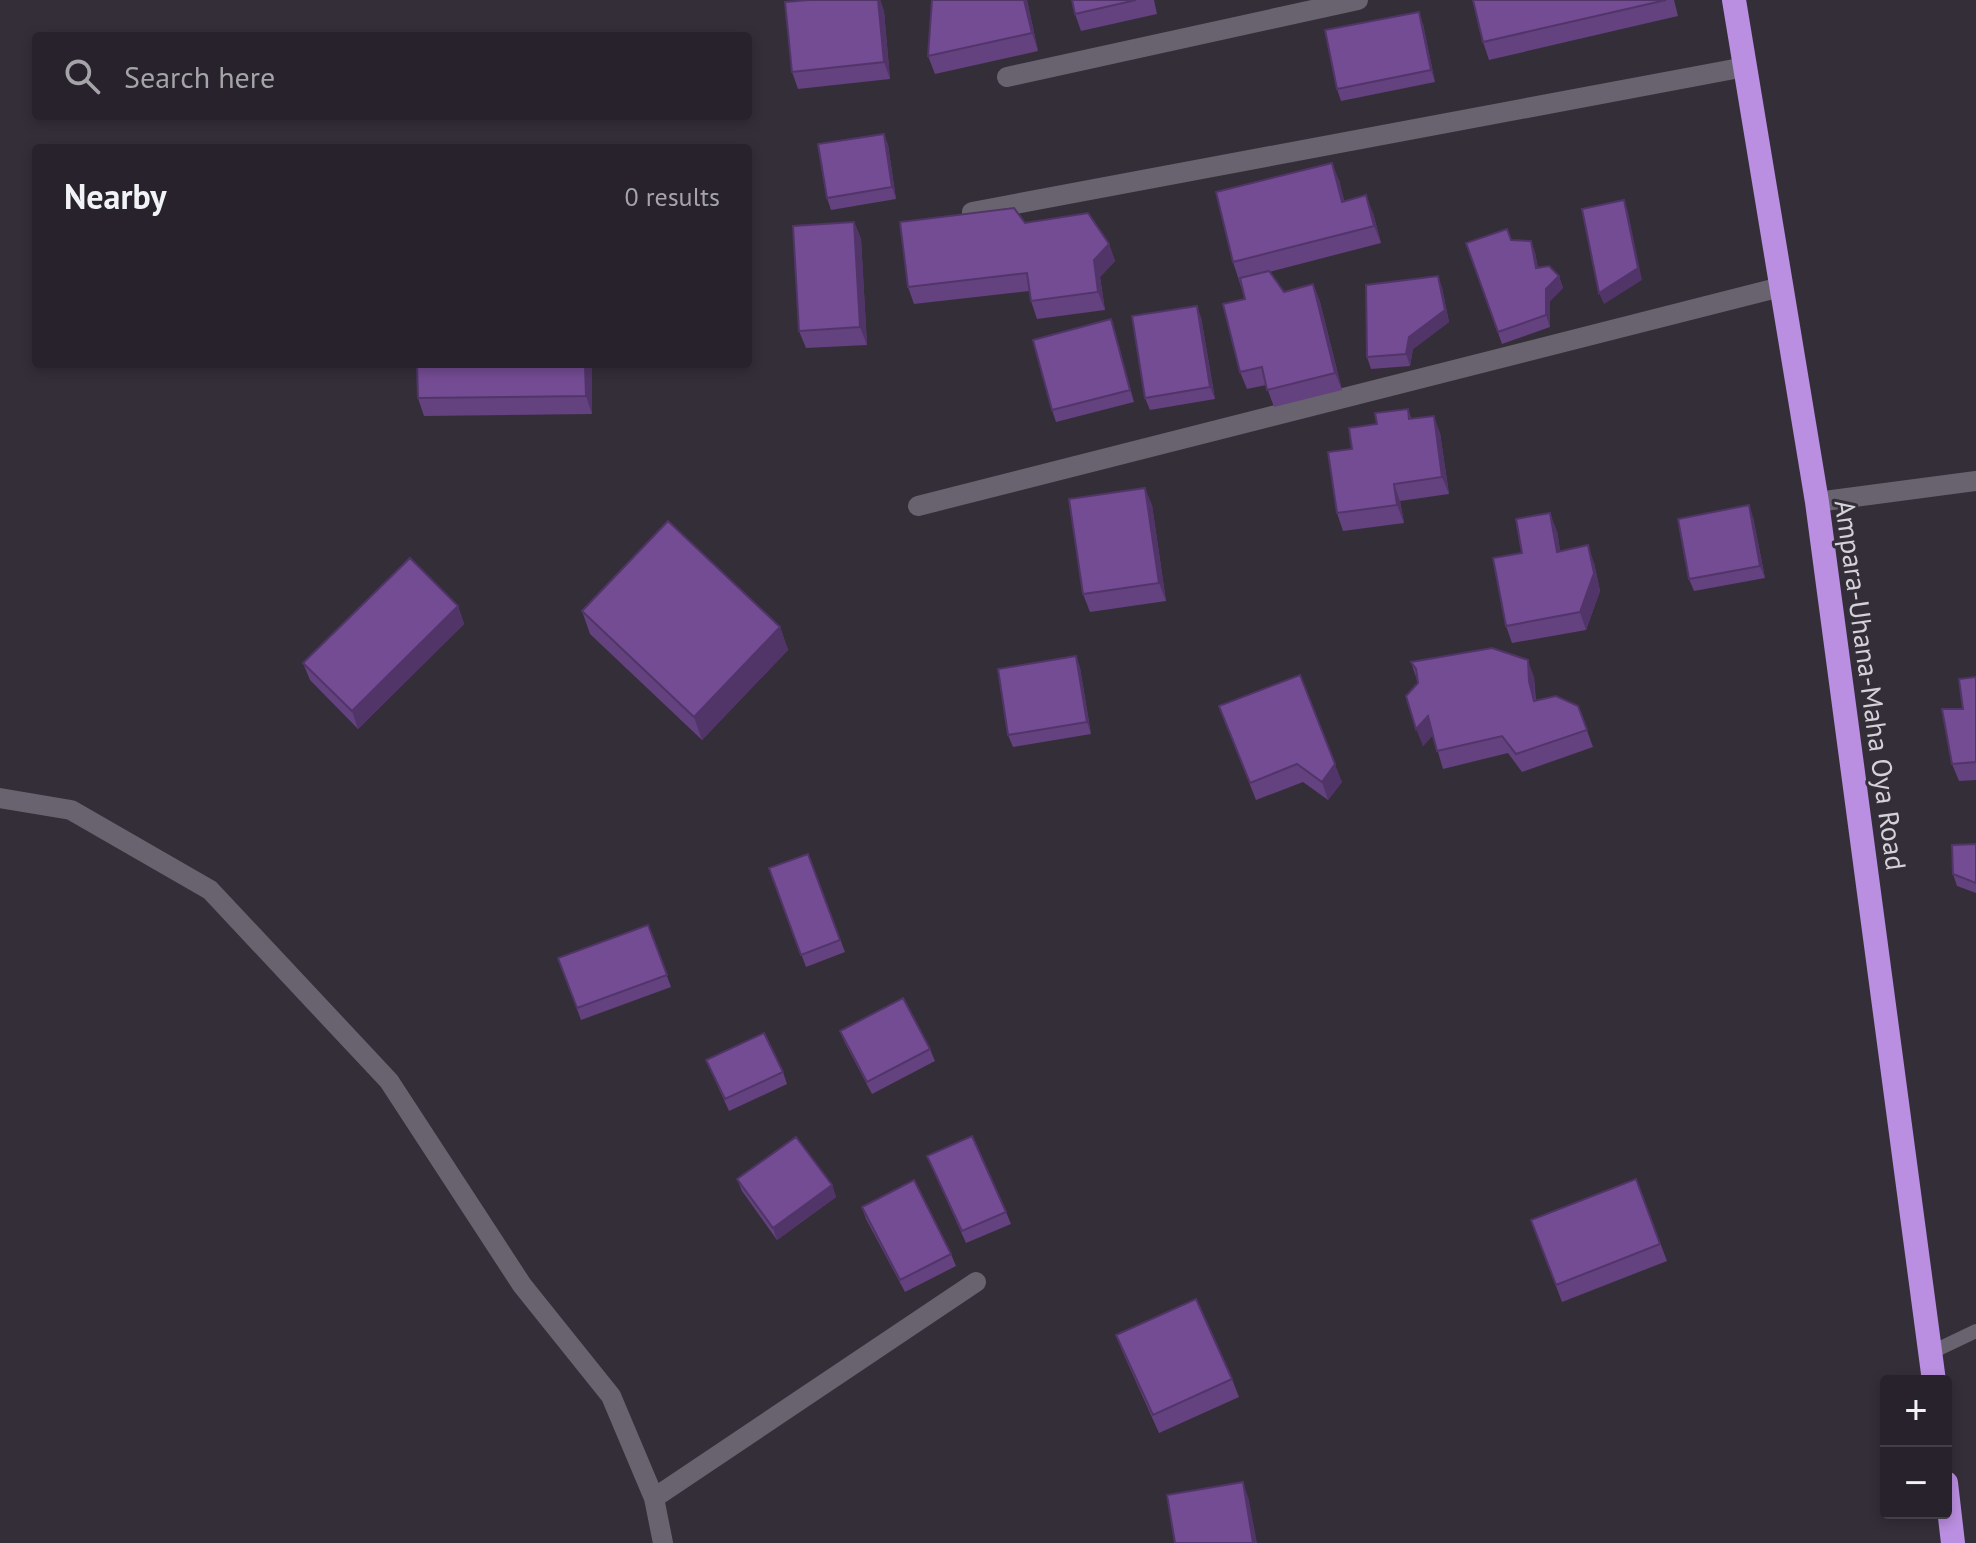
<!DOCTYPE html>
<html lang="en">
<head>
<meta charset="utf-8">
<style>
	:root { --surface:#27222b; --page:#2f2a33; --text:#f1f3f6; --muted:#a4a4a9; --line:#433f47 }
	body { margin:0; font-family:"PT Sans",sans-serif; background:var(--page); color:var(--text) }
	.controls { position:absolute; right:24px; bottom:24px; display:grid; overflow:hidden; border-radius:8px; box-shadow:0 4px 12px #0003 }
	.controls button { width:72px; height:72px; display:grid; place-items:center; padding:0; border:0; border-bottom:2px solid var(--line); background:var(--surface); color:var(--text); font:40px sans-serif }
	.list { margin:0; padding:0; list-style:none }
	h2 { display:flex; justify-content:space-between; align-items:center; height:104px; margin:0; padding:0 32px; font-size:34px }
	h2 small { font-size:26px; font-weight:400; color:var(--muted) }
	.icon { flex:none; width:44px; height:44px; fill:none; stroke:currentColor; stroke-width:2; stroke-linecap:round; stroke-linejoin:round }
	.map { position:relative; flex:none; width:1976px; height:1543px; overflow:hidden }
	.search { position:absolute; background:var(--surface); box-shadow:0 4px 12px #0003; left:32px; top:32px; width:720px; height:88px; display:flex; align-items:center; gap:20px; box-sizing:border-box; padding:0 28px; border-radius:8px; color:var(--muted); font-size:30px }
	.panel { position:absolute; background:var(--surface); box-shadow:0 4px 12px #0003; left:32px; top:144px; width:720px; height:224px; border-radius:8px }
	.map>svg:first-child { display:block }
</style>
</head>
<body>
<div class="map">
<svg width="1976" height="1543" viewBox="0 0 1976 1543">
	<rect width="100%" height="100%" fill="#342e39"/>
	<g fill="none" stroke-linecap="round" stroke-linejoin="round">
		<path stroke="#69636f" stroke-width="14" d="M1930,1353l46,-22"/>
		<path stroke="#69636f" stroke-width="20" d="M1007,77l351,-77
			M972,212l773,-145
			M1817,502l159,-21
			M918,506l863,-219
			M0,798l71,12 139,80 179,191 133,204 89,111 43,102
			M663,1543l-9,-45 322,-216"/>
		<path stroke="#ba8ee0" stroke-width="24" d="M1734,0l83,502 117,879
			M1946,1483l7,60"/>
	</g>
	<path fill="#64417f" d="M809,0h71l4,11 6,68 -92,10 -6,-17z
		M1027,0l11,51 -103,23 -7,-18z
		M1072,0h82l3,14 -76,17 -6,-17z
		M1473,0h201l4,16 -189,44 -6,-18z
		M1423,24l12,58 -94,19 -4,-12z
		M884,134l4,11 8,54 -65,11 -4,-12z
		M1339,180l5,21 29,12 8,30 -112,29 15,20 29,-8 7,18 22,88 -68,17 -8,-22 -19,4 -7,-17 5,-73 -12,-37z
		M854,222l7,17 6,106 -61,3 -7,-17z
		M1025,223l84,21 6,17 -15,16 5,33 -68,9 -6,-18 -1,-10 -116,13 -6,-17z
		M1511,240l20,1 4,12 3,15 21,8 4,12 -13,13v26l-48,17 -36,-101z
		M1442,288l7,34 -36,27 -3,17 -39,3 -4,-12z
		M1201,317l14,82 -65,11 -5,-12z
		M1111,319l23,83 -78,20 -4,-12z
		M417,364h175v50l-168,2 -6,-18z
		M1408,409l3,9 29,15 9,61 -49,7 4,22 -61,8 -6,-18 40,-89z
		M1152,505l14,96 -76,11 -7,-18z
		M1753,517l12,61 -71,13 -5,-12z
		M1557,531l3,20 34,12 6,28 -14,39 -74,13 -6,-17z
		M458,606l6,18 -106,105 -48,-49 -7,-17z
		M582,611l198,16 8,23 -86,90 -112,-106z
		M1076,656l4,12 11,66 -78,13 -5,-12z
		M1411,662l123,15 2,24 42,5 15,41 -71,25 -14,-19 -65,16 -10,-34 -10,11 -6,-66z
		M1976,677v103l-17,1 -7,-17 11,-55z
		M1226,724l116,58 -14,18 -25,-18 -47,18z
		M1976,844v49l-19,-7 -4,-12z
		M808,854l37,98 -39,15 -37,-99z
		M648,925l23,62 -90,33 -23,-62z
		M840,1031l90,18 5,12 -63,33 -27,-51z
		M706,1060l77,12 4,12 -58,27z
		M927,1156l79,56 5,12 -45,19z
		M737,1179l95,6 4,12 -59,43 -35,-49z
		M1636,1179l31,82 -105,41 -31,-82z
		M862,1207l89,47 5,12 -51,26 -39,-73z
		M1116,1335l116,44 7,18 -80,36 -36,-80z"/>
	<path fill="#513568" d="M878,0h2l4,11 6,68 -6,-17z
		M1024,0h3l11,51 -6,-18z
		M1419,12l4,12 12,58 -4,-12z
		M884,134l4,11 8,54 -4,-12z
		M1332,163l7,17 10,39 -7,-17z
		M1366,195l7,18 8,30 -7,-17z
		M1624,200l4,12 14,68 -38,24 -5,-11z
		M854,222l7,17 6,106 -7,-18z
		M1531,241l4,12 6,27 -5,-12z
		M1109,244l6,17 -15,16 5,33 -7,-18 -4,-32z
		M1438,276l4,12 7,34 -36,27 -3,17 -4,-12 3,-17z
		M1559,276l4,12 -13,13v26l-4,-12v-26z
		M1313,284l7,18 22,88 -7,-17z
		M1197,306l4,11 14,82 -5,-12z
		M1111,319l4,12 19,71 -4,-12z
		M585,364h7v50l-6,-18z
		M1434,416l6,17 9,61 -7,-17z
		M1394,484l6,17 4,22 -7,-18z
		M1145,488l7,17 14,96 -7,-18z
		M1749,505l4,12 12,61 -5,-12z
		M1550,513l7,18 6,38 -6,-17z
		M1588,545l6,18 6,28 -14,39 -6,-18z
		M458,606l6,18 -106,105 -6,-18z
		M780,627l8,23 -86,90 -8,-23z
		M1076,656l4,12 11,66 -4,-12z
		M1528,660l6,17 1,21 6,21 -12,-38z
		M1428,716l6,18 -11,12 -7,-17z
		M1335,764l7,18 -14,18 -6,-18z
		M832,1185l4,12 -59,43 -4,-12z
		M1243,1482l6,18 8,43h-4z"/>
	<path fill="#744c94" stroke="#513568" stroke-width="2" d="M809,0h69l6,62 -92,10 -7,-70z
		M932,0h92l8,33 -104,23z
		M1072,0h64l-61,14z
		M1473,0h193l-183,42z
		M1419,12l12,58 -94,19 -12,-59z
		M884,134l8,53 -65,11 -9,-54z
		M1332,163l10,39 24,-7 8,31 -141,36 -17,-70z
		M1624,200l14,68 -39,25 -17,-84z
		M1014,208l11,15 63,-10 21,31 -15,16 4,32 -67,9 -4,-28 -119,14 -8,-65z
		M854,222l6,105 -61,4 -6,-105z
		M1507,229l4,11 20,1 5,27 13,-2 10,10 -13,13v26l-48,17 -32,-89z
		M1269,271l15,21 29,-8 22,89 -68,17 -5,-23 -22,5 -17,-68 22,-5 -5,-21z
		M1438,276l7,34 -36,27 -3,17 -39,3 -1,-72z
		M1197,306l13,81 -65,11 -13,-82z
		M1111,319l19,71 -78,20 -19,-70z
		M417,364h168l1,32 -168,2z
		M1408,409l1,10 25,-3 8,61 -48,7 3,21 -60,8 -9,-61 24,-3 -3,-21 28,-4 -2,-11z
		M1145,488l14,95 -76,11 -14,-95z
		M1749,505l11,61 -71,13 -11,-60z
		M1550,513l7,39 31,-7 6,28 -14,39 -74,14 -13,-68 29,-5 -6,-34z
		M668,521l112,106 -86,90 -112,-106z
		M410,558l48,48 -106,105 -49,-48z
		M1492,648l36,12 1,21 5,20 22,-5 22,10 9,24 -71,24 -14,-18 -65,15 -9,-35 -12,13 -10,-33 12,-13 -2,-14 -5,-7z
		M1076,656l11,66 -79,13 -10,-66z
		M1300,675l35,89 -13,18 -25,-18 -47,19 -31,-77z
		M1976,677v85l-24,2 -10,-55h21l-4,-30z
		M1976,844v39l-23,-9 -1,-29z
		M808,854l32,86 -39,15 -32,-87z
		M648,925l19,50 -90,33 -19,-50z
		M903,998l27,51 -63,33 -27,-51z
		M764,1033l19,39 -58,27 -19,-39z
		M972,1136l34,76 -44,19 -35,-75z
		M796,1137l36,48 -59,43 -36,-49z
		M1636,1179l24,65 -104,41 -25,-65z
		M914,1180l37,74 -51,26 -38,-73z
		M1196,1299l36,80 -79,36 -37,-80z
		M1243,1482l10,61h-78l-8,-48z"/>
	<g text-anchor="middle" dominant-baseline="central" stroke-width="6" stroke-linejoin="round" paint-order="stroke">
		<g font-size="28" fill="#d4d1d8" stroke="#342e39">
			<text transform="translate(1871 685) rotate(82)">Ampara-Uhana-Maha Oya Road</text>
		</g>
	</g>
</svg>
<div class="controls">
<button>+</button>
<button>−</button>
</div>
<div class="search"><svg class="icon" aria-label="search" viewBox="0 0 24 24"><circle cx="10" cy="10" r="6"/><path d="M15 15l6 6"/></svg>Search here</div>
<section class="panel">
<h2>Nearby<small>0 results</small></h2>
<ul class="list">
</ul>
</section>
</div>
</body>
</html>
